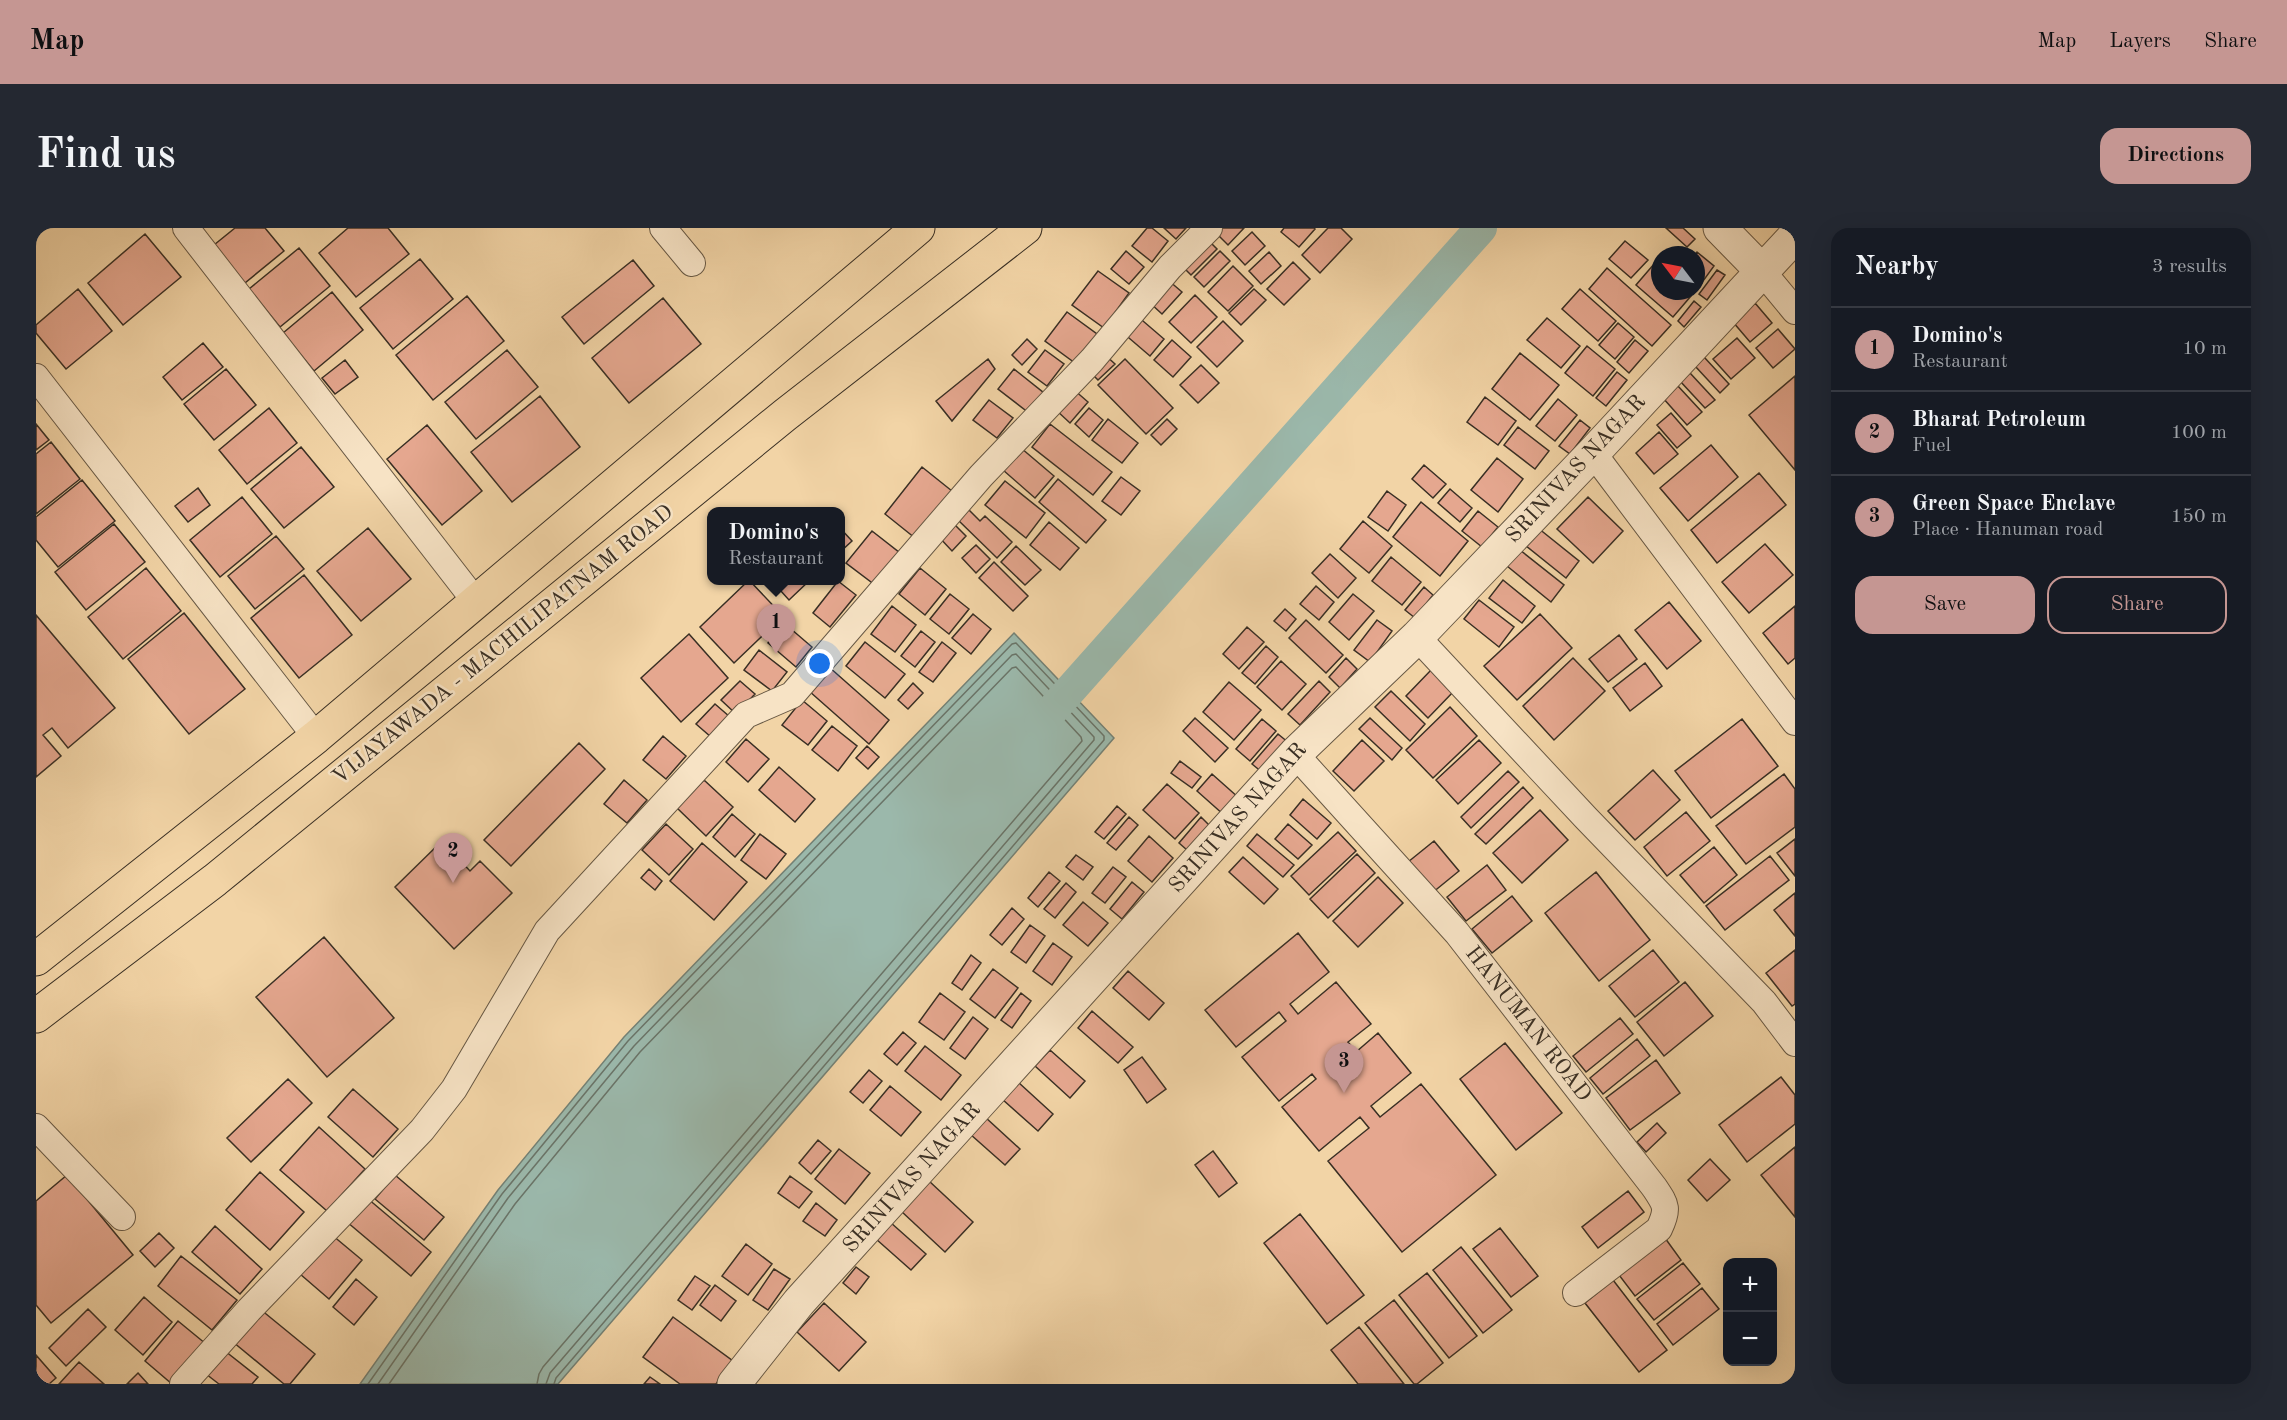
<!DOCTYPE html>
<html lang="en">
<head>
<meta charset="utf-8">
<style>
	:root { --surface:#171b24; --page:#242831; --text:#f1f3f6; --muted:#9ea1a6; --line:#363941; --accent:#c59692 }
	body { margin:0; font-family:"Old Standard TT",serif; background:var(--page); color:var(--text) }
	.controls { position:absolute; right:18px; bottom:18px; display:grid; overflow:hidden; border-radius:12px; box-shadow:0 6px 24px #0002 }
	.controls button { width:54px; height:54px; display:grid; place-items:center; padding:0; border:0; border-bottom:2px solid var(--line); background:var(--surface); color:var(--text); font:30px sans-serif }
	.compass { position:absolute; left:1615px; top:18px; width:54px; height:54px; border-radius:50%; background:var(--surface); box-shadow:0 6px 24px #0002; rotate:302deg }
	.you { position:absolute; left:784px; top:436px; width:21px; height:21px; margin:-15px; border:4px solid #fff; border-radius:50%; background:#1a73e8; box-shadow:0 0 0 9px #1a73e833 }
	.badge { display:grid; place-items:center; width:39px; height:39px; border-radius:50%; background:var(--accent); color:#111; font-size:20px; font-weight:700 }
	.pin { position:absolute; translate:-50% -50px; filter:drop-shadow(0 2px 3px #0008) }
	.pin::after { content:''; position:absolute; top:32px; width:21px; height:18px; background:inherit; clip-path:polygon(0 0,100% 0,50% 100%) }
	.popup { position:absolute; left:671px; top:279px; width:138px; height:78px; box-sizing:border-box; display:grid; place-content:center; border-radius:12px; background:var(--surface); filter:drop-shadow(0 2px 4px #0005); font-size:20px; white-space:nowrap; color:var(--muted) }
	.popup b { font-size:22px; color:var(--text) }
	.popup::after { content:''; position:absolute; left:50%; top:100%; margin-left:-12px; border:12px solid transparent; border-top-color:var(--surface) }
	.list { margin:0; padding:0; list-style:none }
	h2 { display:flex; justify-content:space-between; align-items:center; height:78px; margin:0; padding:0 24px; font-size:26px }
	h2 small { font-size:20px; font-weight:400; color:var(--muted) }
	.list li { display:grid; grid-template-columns:39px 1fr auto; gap:18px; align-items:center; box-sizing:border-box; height:84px; padding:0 24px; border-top:2px solid var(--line) }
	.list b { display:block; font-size:22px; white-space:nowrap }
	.list p { margin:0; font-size:20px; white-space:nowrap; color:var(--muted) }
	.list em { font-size:20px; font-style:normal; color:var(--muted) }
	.actions { display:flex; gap:12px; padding:18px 24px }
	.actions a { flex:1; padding:14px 0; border:2px solid var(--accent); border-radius:18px; text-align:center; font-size:21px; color:var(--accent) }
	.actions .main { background:var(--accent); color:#111 }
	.map { position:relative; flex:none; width:1759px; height:1156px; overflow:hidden; border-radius:18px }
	header { display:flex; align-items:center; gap:36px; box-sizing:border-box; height:84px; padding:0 30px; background:var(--accent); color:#111 }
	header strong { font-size:28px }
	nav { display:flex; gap:33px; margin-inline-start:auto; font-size:21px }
	.intro { display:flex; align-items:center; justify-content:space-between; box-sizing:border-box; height:144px; padding:0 36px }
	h1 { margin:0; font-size:42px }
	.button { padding:15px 27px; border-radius:18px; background:var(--accent); color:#111; font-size:21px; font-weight:700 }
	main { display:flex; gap:36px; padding:0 36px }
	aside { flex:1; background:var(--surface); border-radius:18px; box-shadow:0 6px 24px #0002 }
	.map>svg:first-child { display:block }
</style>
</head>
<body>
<header>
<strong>Map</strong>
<nav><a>Map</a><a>Layers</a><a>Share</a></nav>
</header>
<div class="intro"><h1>Find us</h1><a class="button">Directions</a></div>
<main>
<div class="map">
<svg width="1759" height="1156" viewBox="0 0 1759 1156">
	<rect width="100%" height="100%" fill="#f2d4a6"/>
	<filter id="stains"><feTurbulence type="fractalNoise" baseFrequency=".00333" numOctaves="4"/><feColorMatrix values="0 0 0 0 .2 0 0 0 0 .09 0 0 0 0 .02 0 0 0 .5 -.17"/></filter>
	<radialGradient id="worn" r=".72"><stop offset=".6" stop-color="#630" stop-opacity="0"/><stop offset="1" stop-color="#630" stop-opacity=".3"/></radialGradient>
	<path fill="#9bb8ab" stroke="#748175" stroke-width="1.5" d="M978,405l100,105 -556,646h-198l138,-194 126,-153z"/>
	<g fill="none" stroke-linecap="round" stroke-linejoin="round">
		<path stroke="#6a7468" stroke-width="1.5" d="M332,1156l134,-190 126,-153 384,-397 4,-1 88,93v4l-548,638 -2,6
			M342,1156l130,-186 126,-152 378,-391 4,-1 78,83v3l-544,633 -4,11
			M353,1156l126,-180 125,-152 372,-384 4,-1 65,70 1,4 -539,626 -4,7 -2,10"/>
		<path stroke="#9bb8ab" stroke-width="32" d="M1004,496l441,-496"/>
	</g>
	<path fill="#e5a78f" stroke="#392f24" stroke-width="1.5" d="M199,0h30l19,23 -44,36 -31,-38z
		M312,0h40l21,26 -53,43 -37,-44z
		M1111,0h5l16,13 -16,21 -20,-16z
		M1128,0h22l-10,11z
		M1184,0h24l-16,17 -12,-12z
		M1248,0h30l1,1 -16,18 -18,-15z
		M1292,0h13l11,11 -32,34 -18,-18z
		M1630,0h17l12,11 -8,8z
		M1216,4l13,14 -20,19 -13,-14z
		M109,6l36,43 -58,48 -35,-42z
		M1171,11l10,10 -26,26 -10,-10z
		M1589,13l23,19 -17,18 -22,-19z
		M263,20l31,38 -50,41 -31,-38z
		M1090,23l18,16 -15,17 -18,-15z
		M1184,23l10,10 -26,26 -10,-10z
		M1233,24l12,14 -20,18 -12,-13z
		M1661,24l17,14 -16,22 -3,-33z
		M384,31l33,40 -60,50 -33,-41z
		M597,32l21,26 -70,58 -22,-27z
		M1257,34l17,17 -26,26 -17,-16z
		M1618,36l6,5v22h26l5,5 -18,21 -37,-32z
		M1197,38l20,20 -25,25 -20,-19z
		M1571,40l64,57 -19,21 -63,-57z
		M1681,42l8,5 -18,25 -8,-6z
		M1062,43l31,22 -25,35 -32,-23z
		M1132,52l14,12 -20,22 -13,-12z
		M42,61l34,42 -46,38 -30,-36v-8z
		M1218,61l12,11 -25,25 -12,-12z
		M1544,61l36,32 -18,20 -36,-32z
		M296,64l31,38 -49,41 -31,-38z
		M1159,67l22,22 -26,26 -22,-21z
		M431,68l37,45 -71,59 -37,-45z
		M627,70l38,46 -72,59 -37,-45z
		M1658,73l7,6 -17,20 -6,-6z
		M1719,75l17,20 -22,19 -17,-20z
		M1031,84l30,22 -22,29 -30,-22z
		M1100,87l28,24 -14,17 -28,-24z
		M1511,90l33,28 -19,22 -34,-28z
		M1187,93l20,20 -26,26 -20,-20z
		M1582,95l16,14 -19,22 -16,-14z
		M1742,101l17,20 -22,19 -17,-20z
		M1701,110l18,20 -24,21 -18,-20z
		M991,111l10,10 -15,16 -10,-10z
		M1136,112l19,17 -18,20 -19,-17z
		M1599,112l13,11 -19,22 -12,-11z
		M167,115l20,24 -41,33 -19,-23z
		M1551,118l28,23 -22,27 -28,-23z
		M471,122l31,37 -62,52 -31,-37z
		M1009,122l19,14 -17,22 -19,-14z
		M1484,125l39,32 -29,35 -38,-31z
		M1068,126l11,10 -17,16 -10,-10z
		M1668,129l25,27 -9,9 -25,-27z
		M952,131l7,10 -43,52 -16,-20z
		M1089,131l48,49 -27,26 -48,-49z
		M309,132l13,17 -23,17 -13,-16z
		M1165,137l18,18 -21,20 -18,-18z
		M190,141l30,36 -42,35 -30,-36z
		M978,141l30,24 -15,20 -31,-24z
		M1581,144l10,8 -21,26 -10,-8z
		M1654,145l25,27 -10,8 -25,-27z
		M1759,148v94l-46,-55z
		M1641,157l25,27 -15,13 -24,-27z
		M1037,161l15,13 -18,21 -14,-13z
		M504,168l40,51 -68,55 -41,-50z
		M1449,169l31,24 -18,24 -31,-23z
		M1522,171l19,16 -22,26 -19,-15z
		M953,172l24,18 -16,20 -24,-18z
		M233,180l28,35 -50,41 -28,-34z
		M1053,180l14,12 -14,17 -14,-13z
		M1635,185l20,23 -14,12 -20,-23z
		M1072,191l30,24 -16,20 -30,-23z
		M1131,191l10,10 -16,16 -10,-10z
		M1544,192l10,8 -20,26 -11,-8z
		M0,196l13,16 -13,10z
		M1014,196l62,48 -19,23 -61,-48z
		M391,197l55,66 -40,34 -55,-66z
		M1482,199l31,24 -14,18 -31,-24z
		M1623,204l19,22 -24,20 -18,-21z
		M15,214l29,37 -44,35v-60z
		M1675,217l27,32 -50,44 -28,-33z
		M265,219l33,40 -50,41 -33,-39z
		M985,220l33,28 -19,22 -32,-28z
		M1461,230l26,21 -25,33 -27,-22z
		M1388,237l22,19 -13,14 -21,-19z
		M886,239l35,28 -37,47 -35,-28z
		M1723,245l27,32 -69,58 -26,-33z
		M1085,249l19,14 -19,24 -19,-14z
		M1022,251l48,41 -20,23 -47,-41z
		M46,252l33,41 -57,46 -22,-27v-23z
		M969,253l40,32 -19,25 -41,-33z
		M162,260l12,17 -22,17 -13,-16z
		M1414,261l22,19 -12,14 -22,-19z
		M1351,263l19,14 -18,26 -20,-14z
		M206,269l30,37 -52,43 -30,-37z
		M1552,269l35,34 -30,32 -36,-34z
		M1385,274l47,39 -28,35 -47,-39z
		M931,280l13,13 5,-5 27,26 -15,16 -40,-39z
		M1442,283l20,16 -16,20 -20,-16z
		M1327,293l29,25 -23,27 -29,-24z
		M916,294l14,14 -14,15 -14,-15z
		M1013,294l30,26 -19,22 -30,-25z
		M78,296l31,38 -59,48 -31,-38z
		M332,300l43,51 -50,42 -44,-50z
		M804,300l12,13 -12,11z
		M1502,300l41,33 -13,17 -41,-33z
		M836,303l28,22 -25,32 -29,-22z
		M240,308l28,33 -49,40 -27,-33z
		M1729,316l28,31 -44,38 -27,-31z
		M940,317l14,14 -14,14 -14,-15z
		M980,318l25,24 -16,15 -24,-23z
		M1484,322l44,35 -13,17 -44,-36z
		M1294,326l26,24 -18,20 -26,-25z
		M1355,329l30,25 -19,23 -30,-24z
		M958,334l34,34 -15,15 -34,-33z
		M110,340l35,43 -58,48 -35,-42z
		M884,340l26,21 -21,26 -26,-21z
		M268,347l48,60 -53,43 -48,-60z
		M713,352l34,36 -49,47 -34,-36z
		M735,352h39l-21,20z
		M1467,352l32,26 -13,17 -33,-25z
		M802,353l18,14 -26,32 -17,-14z
		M1280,358l18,16 -15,18 -19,-16z
		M1388,359l9,8 -18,23 -10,-8z
		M914,366l19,15 -20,25 -19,-15z
		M1317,366l21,17 -25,29 -20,-18z
		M1443,372l35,27 -15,20 -35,-28z
		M1633,374l32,39 -34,28 -32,-39z
		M856,378l24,19 -21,27 -24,-18z
		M1759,378v52l-7,6 -25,-31z
		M1249,381l11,10 -10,12 -12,-10z
		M148,385l61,76 -56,45 -61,-75z
		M937,386l18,15 -20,25 -19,-16z
		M1504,386l32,34 -55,52 -33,-34z
		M0,387l79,93 -47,40 -16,-20 -9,7 18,21 -25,21z
		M1270,392l37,35 -17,18 -37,-35z
		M1341,392l15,11 -22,31 -16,-12z
		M748,395l28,24 -16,20 -28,-24z
		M1211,399l17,15 -25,27 -16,-15z
		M885,403l14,11 -20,25 -14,-11z
		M653,406l39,44 -47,44 -40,-44z
		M1583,407l18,24 -29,23 -19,-23z
		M829,414l40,32 -20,24 -39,-32z
		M906,414l14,11 -23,29 -14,-10z
		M1230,418l12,11 -23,27 -13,-11z
		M723,422l28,22 -15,19 -28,-21z
		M1310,430l11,11 -17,19 -11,-11z
		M1537,430l32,33 -51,49 -31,-34z
		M1245,433l25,23 -24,26 -25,-23z
		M1609,435l17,23 -32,25 -17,-23z
		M793,439l60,53 -20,24 -60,-53z
		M1396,441l22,22 -26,27 -22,-22z
		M704,453l15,13 -19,20 -15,-14z
		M1283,453l11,11 -30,33 -12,-11z
		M1193,454l32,28 -27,30 -31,-28z
		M877,455l10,10 -15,16 -10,-9z
		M1355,463l34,33 -15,17 -35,-34z
		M766,472l25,21 -19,24 -26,-20z
		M679,476l15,13 -19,20 -15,-13z
		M1414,479l27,29 -44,42 -27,-28z
		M1159,490l33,30 -13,14 -32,-31z
		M1334,490l32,30 -10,12 -33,-31z
		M1226,491l14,12 -26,30 -14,-12z
		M1706,491l36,47 -67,52 -36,-47z
		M796,498l25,20 -19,25 -26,-21z
		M1242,506l11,9 -26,30 -11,-9z
		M627,508l23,20 -20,23 -23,-19z
		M710,511l23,20 -21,23 -22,-20z
		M1326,512l22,21 -30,30 -21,-20z
		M1443,512l22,23 -43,41 -22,-24z
		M543,515l26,26 -94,97 -27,-26z
		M831,518l12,11 -11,12 -12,-11z
		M1144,533l21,16 -9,11 -21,-15z
		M743,539l36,32 -20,23 -36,-32z
		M1617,542l27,30 -45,40 -27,-29z
		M1472,543l11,11 -48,46 -10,-11z
		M1176,546l27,24 -15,17 -27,-24z
		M1748,546l11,15v38l-49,37 -30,-38z
		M588,552l23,20 -20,23 -23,-19z
		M668,552l29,27 -27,29 -29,-28z
		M1131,556l32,29 -24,26 -32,-29z
		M1487,559l10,11 -47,46 -11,-10z
		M1267,571l28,24 -14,16 -27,-24z
		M1081,578l9,8 -22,25 -9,-7z
		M1504,582l28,30 -46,43 -29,-30z
		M1650,584l24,29 -43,35 -23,-29z
		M696,586l23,20 -20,23 -22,-20z
		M1093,589l9,8 -22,25 -9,-7z
		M1165,589l8,8 -22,25 -8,-7z
		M630,596l27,25 -24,26 -27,-25z
		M1252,596l24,21 -14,14 -23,-20z
		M1302,604l18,19 -47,44 -18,-19z
		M724,606l26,20 -20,25 -25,-19z
		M1221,606l37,31 -11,12 -36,-31z
		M1113,608l24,22 -21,24 -24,-21z
		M1759,611v37l-18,-23z
		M406,613l28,30 10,-10 32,32 -58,56 -59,-62z
		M1398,613l25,30 -27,22 -24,-31z
		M666,615l45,39 -33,38 -44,-39z
		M1678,619l23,28 -33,28 -24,-28z
		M1321,626l18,19 -47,45 -18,-19z
		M1040,627l17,12 -10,13 -17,-13z
		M1734,628l19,24 -64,50 -19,-24z
		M1207,629l35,32 -14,15 -35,-32z
		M1451,637l19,25 -40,31 -19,-24z
		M1077,639l13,10 -21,26 -13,-10z
		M613,641l13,12 -7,9 -14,-12z
		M1013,644l11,9 -22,26 -10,-9z
		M1560,644l54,68 -51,41 -54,-68z
		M1342,649l25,26 -45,44 -25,-26z
		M1096,654l12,10 -22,27 -12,-10z
		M1030,655l10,9 -21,26 -11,-9z
		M1759,665v43l-21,-26z
		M1476,668l20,25 -40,32 -20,-24z
		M1047,674l25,21 -20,23 -25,-21z
		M976,680l12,11 -22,26 -12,-10z
		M994,697l15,11 -19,27 -15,-11z
		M1262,705l31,39 -39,32 8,10 38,-32 35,42 -23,18 8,10 22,-19 33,40 -40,33 9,11 41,-33 75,91 -94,77 -74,-91 41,-33 -9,-11 -41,34 -37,-44 34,-28 -4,-5 -33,27 -37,-44 44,-36 -7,-9 -43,35 -31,-37z
		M288,709l70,81 -67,59 -71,-80z
		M1017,715l19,14 -20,28 -19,-14z
		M1617,722l26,32 -44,35 -26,-31z
		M1759,722v54l-3,2 -26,-33z
		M935,727l10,8 -19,27 -10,-7z
		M957,741l25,19 -23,30 -25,-19z
		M1092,743l36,32 -15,17 -36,-32z
		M1649,754l28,34 -49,40 -27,-34z
		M904,765l25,19 -21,28 -25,-18z
		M985,765l10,8 -19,27 -11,-8z
		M1056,783l41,36 -15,16 -40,-35z
		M937,789l15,12 -23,30 -15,-11z
		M1584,790l13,16 -47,38 -13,-16z
		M867,804l13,11 -19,22 -13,-11z
		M1601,811l13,17 -47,38 -13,-16z
		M1469,815l57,70 -46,37 -56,-71z
		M889,818l36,29 -20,25 -36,-29z
		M1014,822l35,31 -15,17 -35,-32z
		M1106,829l24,32 -19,14 -23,-33z
		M1620,832l24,33 -50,37 -24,-32z
		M833,842l13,11 -19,22 -13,-11z
		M1745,849l14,18v29l-48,38 -28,-37z
		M252,851l24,24 -61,59 -24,-24z
		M982,854l35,32 -15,17 -36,-32z
		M854,858l31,26 -20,24 -31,-26z
		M317,861l45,40 -25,28 -45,-40z
		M949,889l35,32 -15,16 -35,-31z
		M1621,895l9,10 -20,19 -9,-10z
		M283,899l46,42 -38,42 -47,-41z
		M782,912l13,11 -20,23 -12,-11z
		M1759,919v70l-34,-42z
		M803,921l31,24 -25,31 -30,-25z
		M1177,923l24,32 -18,14 -24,-32z
		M1674,931l20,21 -23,21 -19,-21z
		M224,944l44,40 -34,38 -44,-40z
		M31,947l66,80 -82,68 -15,-18v-104z
		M359,947l49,42 -20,23 -49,-41z
		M754,948l22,16 -13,16 -21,-15z
		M893,953l44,41 -28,30 -44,-41z
		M1592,963l16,21 -46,36 -16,-21z
		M331,970l64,54 -20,24 -64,-54z
		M780,975l21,17 -12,16 -22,-15z
		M1264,986l64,81 -37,29 -63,-81z
		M854,994l36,32 -15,16 -35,-31z
		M179,998l47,43 -22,25 -48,-42z
		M1464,1000l38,48 -27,21 -38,-48z
		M123,1005l15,15 -19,19 -15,-16z
		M296,1007l30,25 -33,39 -29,-25z
		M1629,1010l16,22 -46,36 -16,-21z
		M710,1016l26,20 -24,31 -26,-19z
		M1425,1019l51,63 -29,23 -50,-63z
		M145,1028l56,44 -25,30 -54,-44z
		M1647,1035l17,21 -46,36 -17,-21z
		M820,1039l13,10 -13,17 -13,-11z
		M738,1041l16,10 -22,31 -15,-10z
		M1391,1045l50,63 -28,22 -50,-63z
		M659,1048l15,10 -18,24 -14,-10z
		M320,1051l21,18 -23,28 -21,-18z
		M1577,1052l54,70 -28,22 -54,-69z
		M679,1057l21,16 -15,20 -21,-16z
		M1666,1060l17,21 -46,36 -16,-21z
		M108,1069l28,25 -29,33 -28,-25z
		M1358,1072l49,63 -26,21h-3l-49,-61z
		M788,1075l42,39 -27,29 -42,-39z
		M52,1081l18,18 -40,39 -17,-18z
		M224,1081l55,45 -25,30h-6l-51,-42z
		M637,1089l60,44 -17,23h-36l-37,-27z
		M142,1093l28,23 -34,40 -27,-23z
		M1323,1099l45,57h-46l-27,-34z
		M189,1123l33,26 -6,7h-33l-13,-10z
		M0,1127l20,23 -7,6h-13z
		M43,1134l25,22h-45z
		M102,1145l10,11h-21z
		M614,1149l10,7h-16z"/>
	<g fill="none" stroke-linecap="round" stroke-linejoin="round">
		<g stroke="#675844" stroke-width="28">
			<path id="minor" d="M150,0l290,374
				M627,0l29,35
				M1726,43l33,40
				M0,149l280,360
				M1557,225l202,269
				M1381,409l169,181 178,184 31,41
				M1259,526l162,179 197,254c12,18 15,21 5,42l-83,64
				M0,899l86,90
				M147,1156l66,-74 173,-180 32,-41 93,-158 199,-216 46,-20 189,-219 111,-116 78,-93 39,-39"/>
		</g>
		<g stroke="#675844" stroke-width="35">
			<path id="tertiary" d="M1684,0l42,43
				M698,1156l65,-82 496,-548 122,-117 176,-184 202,-217"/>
		</g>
		<g stroke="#392f24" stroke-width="35">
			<path id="trunk" d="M0,731l280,-222 602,-509
				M0,788l179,-136 570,-465 240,-187"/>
		</g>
		<use href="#minor" stroke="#f7e3c5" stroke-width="26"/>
		<use href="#tertiary" stroke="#f7e3c5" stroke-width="33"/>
		<use href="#trunk" stroke="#f2d4a6" stroke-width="33"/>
	</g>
	<g text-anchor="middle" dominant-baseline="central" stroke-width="5" stroke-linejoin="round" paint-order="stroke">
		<g font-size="22" fill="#392f24" stroke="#f7e3c5">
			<text transform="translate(1540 241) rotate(-47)">SRINIVAS NAGAR</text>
			<text transform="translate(467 417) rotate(-39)">VIJAYAWADA - MACHILIPATNAM ROAD</text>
			<text transform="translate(1202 590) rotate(-48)">SRINIVAS NAGAR</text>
			<text transform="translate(1492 796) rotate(52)">HANUMAN ROAD</text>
			<text transform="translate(876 950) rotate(-48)">SRINIVAS NAGAR</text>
		</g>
	</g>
	<rect width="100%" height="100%" filter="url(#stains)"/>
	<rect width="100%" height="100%" fill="url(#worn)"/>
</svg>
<div class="controls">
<button>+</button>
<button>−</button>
</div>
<svg class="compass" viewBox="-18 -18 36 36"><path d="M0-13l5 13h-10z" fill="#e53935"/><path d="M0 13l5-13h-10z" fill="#9ea1a6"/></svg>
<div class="you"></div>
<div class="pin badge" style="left:740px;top:426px">1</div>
<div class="popup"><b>Domino's</b>Restaurant</div>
<div class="pin badge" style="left:417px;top:655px">2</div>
<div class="pin badge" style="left:1308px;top:865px">3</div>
</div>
<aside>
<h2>Nearby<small>3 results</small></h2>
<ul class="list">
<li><span class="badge">1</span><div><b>Domino's</b><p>Restaurant</p></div><em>10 m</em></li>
<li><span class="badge">2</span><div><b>Bharat Petroleum</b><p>Fuel</p></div><em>100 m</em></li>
<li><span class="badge">3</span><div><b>Green Space Enclave</b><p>Place · Hanuman road</p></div><em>150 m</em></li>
</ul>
<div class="actions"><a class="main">Save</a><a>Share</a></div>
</aside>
</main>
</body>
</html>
